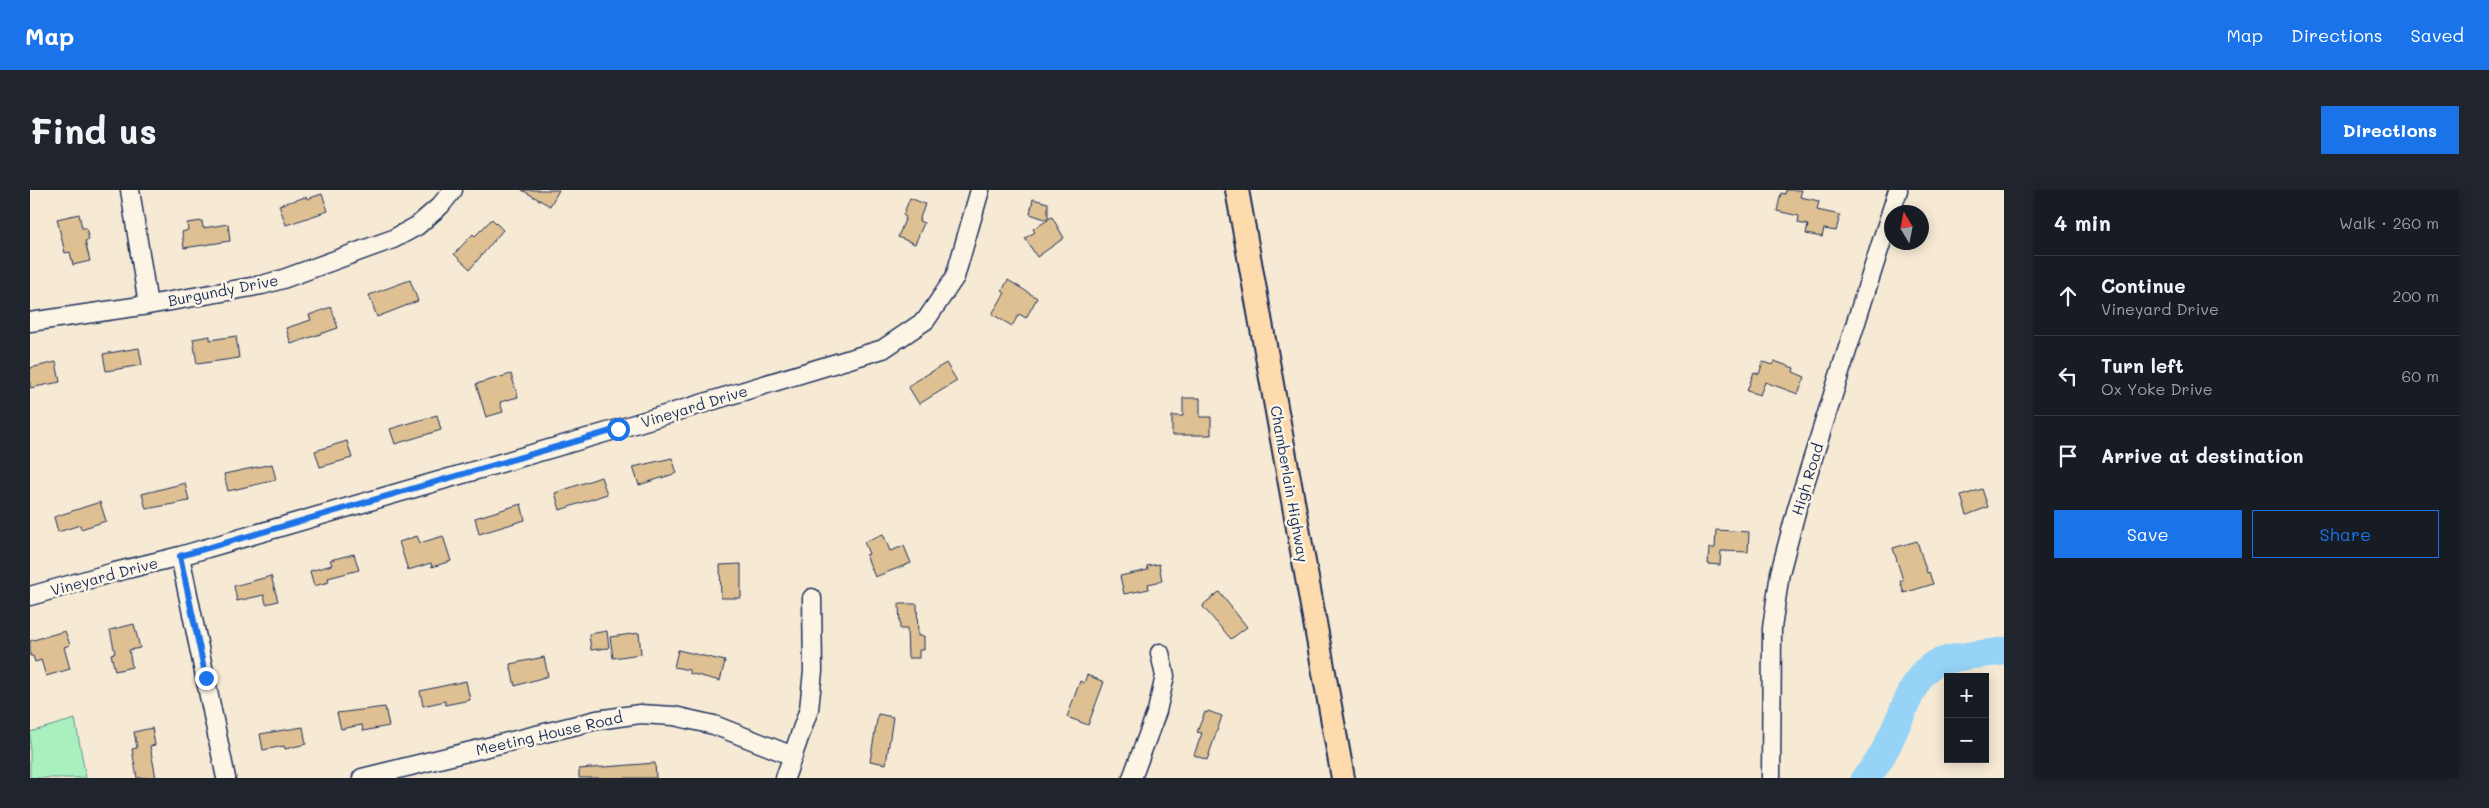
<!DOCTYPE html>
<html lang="en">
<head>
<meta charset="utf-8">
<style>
	:root { --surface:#171b24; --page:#20242c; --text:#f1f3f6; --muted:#9ea1a6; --line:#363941; --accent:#1a73e8 }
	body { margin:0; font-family:Mali,sans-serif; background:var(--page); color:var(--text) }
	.controls { position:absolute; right:15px; bottom:15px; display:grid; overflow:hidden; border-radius:0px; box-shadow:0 2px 12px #0003 }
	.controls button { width:45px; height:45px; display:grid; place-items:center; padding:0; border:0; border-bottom:1px solid var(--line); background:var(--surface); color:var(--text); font:25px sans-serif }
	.compass { position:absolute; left:1854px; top:15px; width:45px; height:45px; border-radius:50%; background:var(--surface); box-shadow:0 2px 12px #0003; rotate:350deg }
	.stop { position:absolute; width:15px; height:15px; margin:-11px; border:4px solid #1a73e8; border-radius:50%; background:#fff }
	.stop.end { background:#1a73e8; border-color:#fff; box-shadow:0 1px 5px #0008 }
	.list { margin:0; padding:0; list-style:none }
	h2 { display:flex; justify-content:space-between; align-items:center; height:65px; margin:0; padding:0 20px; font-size:21px }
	h2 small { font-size:16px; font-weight:400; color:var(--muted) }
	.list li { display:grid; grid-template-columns:32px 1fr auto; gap:15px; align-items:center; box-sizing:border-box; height:80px; padding:0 20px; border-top:1px solid var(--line) }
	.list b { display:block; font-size:19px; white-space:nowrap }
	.list p { margin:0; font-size:16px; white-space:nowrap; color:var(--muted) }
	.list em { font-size:16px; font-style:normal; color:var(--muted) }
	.actions { display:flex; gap:10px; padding:15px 20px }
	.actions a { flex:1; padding:11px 0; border:1px solid var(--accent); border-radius:0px; text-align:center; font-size:18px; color:var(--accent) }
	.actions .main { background:var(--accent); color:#fff }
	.icon { flex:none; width:28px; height:28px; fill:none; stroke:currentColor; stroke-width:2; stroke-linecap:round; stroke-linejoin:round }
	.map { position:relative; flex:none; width:1974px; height:588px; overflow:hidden; border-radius:0px }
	header { display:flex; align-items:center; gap:30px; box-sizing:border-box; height:70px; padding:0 25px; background:var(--accent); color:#fff }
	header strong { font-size:24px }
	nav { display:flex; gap:28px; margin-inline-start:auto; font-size:18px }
	.intro { display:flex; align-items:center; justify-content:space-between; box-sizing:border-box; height:120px; padding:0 30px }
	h1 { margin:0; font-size:35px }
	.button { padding:12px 22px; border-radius:0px; background:var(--accent); color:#fff; font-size:18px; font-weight:700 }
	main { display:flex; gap:30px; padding:0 30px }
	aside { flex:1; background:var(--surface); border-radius:0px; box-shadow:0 2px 12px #0003 }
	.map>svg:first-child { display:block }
</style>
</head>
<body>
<header>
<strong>Map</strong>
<nav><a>Map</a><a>Directions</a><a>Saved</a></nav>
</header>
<div class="intro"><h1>Find us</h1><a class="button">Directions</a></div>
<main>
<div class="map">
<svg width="1974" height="588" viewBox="0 0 1974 588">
	<rect width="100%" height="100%" fill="#f6ead4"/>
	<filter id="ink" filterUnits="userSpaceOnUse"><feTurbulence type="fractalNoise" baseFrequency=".02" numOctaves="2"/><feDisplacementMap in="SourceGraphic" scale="10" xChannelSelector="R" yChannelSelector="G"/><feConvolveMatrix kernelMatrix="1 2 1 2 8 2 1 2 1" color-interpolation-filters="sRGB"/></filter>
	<g filter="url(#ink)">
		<path fill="#a8f1bf" stroke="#62908e" d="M45,529l11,59h-56v-46z"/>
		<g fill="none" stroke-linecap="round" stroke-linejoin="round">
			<path stroke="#96d3f7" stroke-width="28" d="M1835,588c29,-26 43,-101 68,-113 21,-10 49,-10 71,-14"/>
		</g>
		<path fill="#dec092" stroke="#1b2f5e" d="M492,0h37l-9,16z
			M1756,0h16l-2,7 19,4 -2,9 23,5 -4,16 -12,-2 -2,8 -16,-3 2,-9 -10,-2 1,-7 -22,-5 4,-18 4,1z
			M292,4l6,17 -42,14 -7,-20 27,-8 1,2z
			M880,8l15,6 -6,17 5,2 -9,21 -17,-7 8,-20 -3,-2z
			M1003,9l15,4v16l4,-2 12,21 -27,19 -12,-19 10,-6 -2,-3 15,-9 -18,-6z
			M49,24l3,14h4l3,12 -4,1 5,20 -17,4 -3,-13 -5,1 -8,-34z
			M462,29l11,11 -33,39 -16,-15 19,-20 2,2z
			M172,31l1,7 25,-4 2,17 -46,7 -2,-16 6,-2 -1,-7z
			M380,90l8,21 -41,16 -8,-22z
			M978,90l29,18 -11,20 -7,-4 -7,12 -20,-12 13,-21 -3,-2z
			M301,117l7,21 -47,16 -5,-16 25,-8 -2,-5z
			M180,146v4l26,-4 3,22 -42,6 -4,-25z
			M109,158l3,17 -36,6 -3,-17z
			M1744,171l20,7 -1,4 12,5 -7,17 -33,-12 -5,13 -13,-4 7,-19 5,2 4,-12 9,3z
			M26,172l4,20 -30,6v-20z
			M916,173l11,18 -38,23 -11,-18z
			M481,184l7,23 -18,5 3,10 -17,5 -10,-33z
			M1153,208h17v19h11v18h-39v-19h11z
			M407,225l4,15 -46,14 -5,-15z
			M317,251l5,17 -32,9 -5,-16z
			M642,268l5,15 -38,12 -6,-18z
			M242,274l4,16 -48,11 -4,-17z
			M571,287l6,17 -47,16 -5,-17z
			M155,293l4,18 -43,8 -4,-15z
			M1952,299l6,18 -21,8 -6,-19z
			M70,312l6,19 -25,8 -1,-4 -22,7 -4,-15z
			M491,314l4,16 -46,14 -4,-16z
			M1686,340l33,2 -1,20 -27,-1 -1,14 -12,-1 1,-16h6z
			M853,344l7,17 14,-5 7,17 -36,14 -9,-22 3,-1 -5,-12z
			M387,346l3,7 23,-7 8,25 -19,6 -1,-4 -23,7 -9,-28z
			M1887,351l10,32 2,-1 4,12 -29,9 -4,-12 3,-1 -10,-32z
			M324,364l5,16 -31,8 1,4 -15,4 -4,-15 22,-6 -2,-5z
			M711,374v34h-20l-1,-33z
			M1129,374l3,17 -14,3 1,5 -25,5 -4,-18 28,-6 -1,-4z
			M241,386l7,25 -12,3 -2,-9 -27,6 -3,-15z
			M1189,402l28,35 -16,12 -28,-32 1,-3z
			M869,414h18l1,32h6v14h-5v8h-11l-1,-29h-7z
			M104,434l6,24 -11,2 3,17 -17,4 -4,-17 4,-1 -5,-23z
			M35,441l5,14 -6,2 6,22 -24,7 -5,-16 -6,2 -2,-6h-3v-15z
			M577,441l2,17 -18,2 -2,-16z
			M609,443l2,21 -28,4 -3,-21z
			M648,460l47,11 -5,20 -31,-8v-3l-15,-3z
			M514,467l4,19 -33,10 -5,-22z
			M1057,485l17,7 -16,43 -21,-8 13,-36 4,2z
			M436,491l4,19 -25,5v-4l-22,5 -3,-15z
			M355,517l4,19 -26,5 -1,-6 -21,4 -4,-16z
			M1178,521l14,5 -15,44 -13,-5 8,-22 -5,-1 8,-20 2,1z
			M848,524l15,3 -7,47 -16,-3z
			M273,537l3,17 -21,5 -1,-3 -21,4 -3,-16z
			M122,538l3,17 -5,1 6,32h-19l-5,-29 5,-1 -3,-16z
			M625,573l1,15h-77v-9z"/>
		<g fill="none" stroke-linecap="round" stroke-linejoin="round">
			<g stroke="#1b2f5e" stroke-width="21">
				<path id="minor" d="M100,0l18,115
					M0,132l118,-17 114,-20 21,-6 110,-40 24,-13 23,-20 13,-16
					M150,366l46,222
					M0,406l81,-23 69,-17 438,-127 265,-80 43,-29 29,-43 25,-87
					M332,588l235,-58 43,-6 34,2 40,9 79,31
					M755,588l24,-69 4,-38 -1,-73
					M1102,588l25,-67 8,-35 -5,-23
					M1741,588l1,-150 8,-55 17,-65 101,-318"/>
			</g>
			<g stroke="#1b2f5e" stroke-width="26">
				<path id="major" d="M1207,0l106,588"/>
			</g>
			<use href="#minor" stroke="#fcf5e5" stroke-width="18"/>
			<use href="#major" stroke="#fedbac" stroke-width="22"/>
		</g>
	</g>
	<g fill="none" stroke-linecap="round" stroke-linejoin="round" filter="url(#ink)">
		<path stroke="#1a73e8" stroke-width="6" d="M176,488l-26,-122 438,-127"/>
	</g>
	<g text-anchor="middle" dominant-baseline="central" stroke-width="5" stroke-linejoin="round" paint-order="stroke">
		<g font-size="15" fill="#1b2f5e" stroke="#fcf5e5">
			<text transform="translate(193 100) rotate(-11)">Burgundy Drive</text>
			<text transform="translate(664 216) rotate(-17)">Vineyard Drive</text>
			<text transform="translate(1777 289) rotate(-73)">High Road</text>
			<text transform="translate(1260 294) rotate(80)">Chamberlain Highway</text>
			<text transform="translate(74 386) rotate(-15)">Vineyard Drive</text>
			<text transform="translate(519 543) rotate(-13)">Meeting House Road</text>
		</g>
	</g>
</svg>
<div class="controls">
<button>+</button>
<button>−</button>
</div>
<svg class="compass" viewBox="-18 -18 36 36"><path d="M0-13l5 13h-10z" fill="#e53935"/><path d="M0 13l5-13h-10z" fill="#9ea1a6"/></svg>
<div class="stop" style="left:588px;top:239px"></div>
<div class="stop end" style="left:176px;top:488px"></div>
</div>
<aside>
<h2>4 min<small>Walk · 260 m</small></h2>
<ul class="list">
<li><svg class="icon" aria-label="ahead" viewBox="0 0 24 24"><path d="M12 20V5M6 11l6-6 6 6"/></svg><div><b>Continue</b><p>Vineyard Drive</p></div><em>200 m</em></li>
<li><svg class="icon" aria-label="left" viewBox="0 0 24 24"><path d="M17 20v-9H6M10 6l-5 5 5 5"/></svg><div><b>Turn left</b><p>Ox Yoke Drive</p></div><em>60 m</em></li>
<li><svg class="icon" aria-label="arrive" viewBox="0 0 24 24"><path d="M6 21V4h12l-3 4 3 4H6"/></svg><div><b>Arrive at destination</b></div></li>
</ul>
<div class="actions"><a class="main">Save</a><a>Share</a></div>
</aside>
</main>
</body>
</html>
